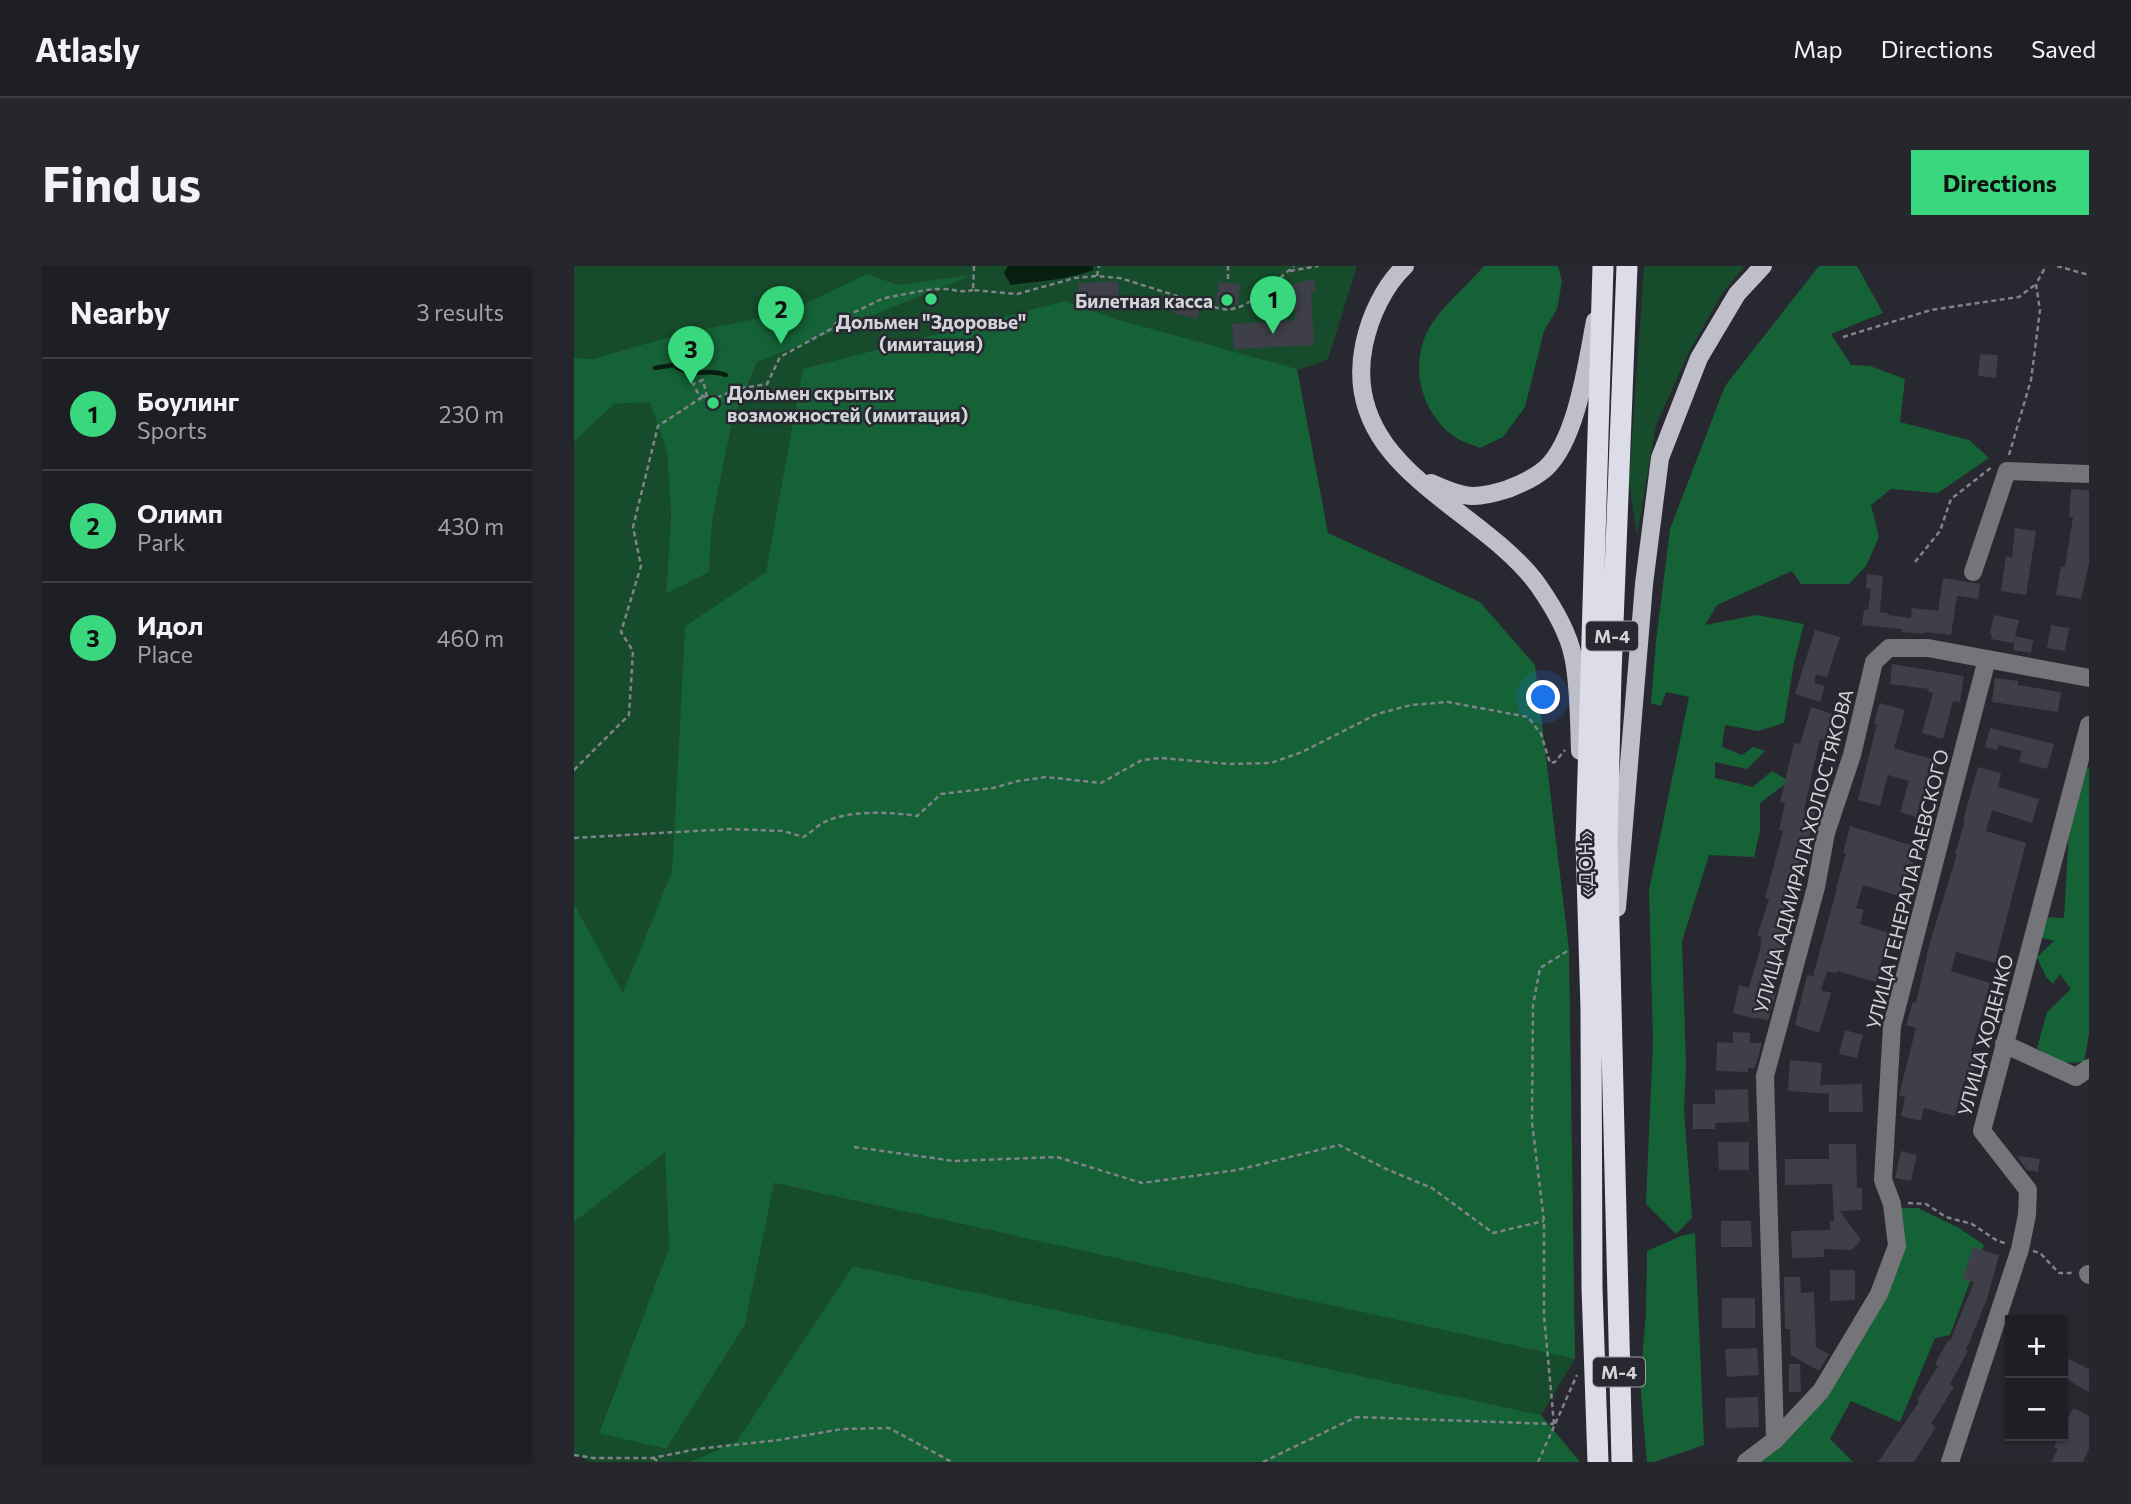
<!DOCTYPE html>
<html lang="en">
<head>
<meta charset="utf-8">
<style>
	:root { --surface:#1e1e25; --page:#26272d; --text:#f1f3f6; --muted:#a1a2a7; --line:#3c3c42; --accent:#39d87f }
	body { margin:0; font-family:Commissioner,sans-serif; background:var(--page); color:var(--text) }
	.controls { position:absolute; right:21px; bottom:21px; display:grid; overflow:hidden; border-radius:0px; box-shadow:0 2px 5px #0004 }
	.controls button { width:63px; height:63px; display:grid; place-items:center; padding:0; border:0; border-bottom:2px solid var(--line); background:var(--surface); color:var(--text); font:35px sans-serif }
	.you { position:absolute; left:970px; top:432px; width:24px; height:24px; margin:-18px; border:5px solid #fff; border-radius:50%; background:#1a73e8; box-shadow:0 0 0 10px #1a73e833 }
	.badge { display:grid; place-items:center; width:46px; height:46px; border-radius:50%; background:var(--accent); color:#111; font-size:23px; font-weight:700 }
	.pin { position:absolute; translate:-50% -58px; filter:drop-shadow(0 2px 4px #0008) }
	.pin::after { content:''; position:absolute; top:37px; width:24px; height:21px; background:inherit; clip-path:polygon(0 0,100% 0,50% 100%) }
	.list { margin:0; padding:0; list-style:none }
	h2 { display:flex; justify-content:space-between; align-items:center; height:91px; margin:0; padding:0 28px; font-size:30px }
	h2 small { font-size:23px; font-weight:400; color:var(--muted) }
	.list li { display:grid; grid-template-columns:46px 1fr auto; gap:21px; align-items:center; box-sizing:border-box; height:112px; padding:0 28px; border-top:2px solid var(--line) }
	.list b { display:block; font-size:26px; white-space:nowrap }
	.list p { margin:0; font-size:23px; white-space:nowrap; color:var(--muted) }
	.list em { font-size:23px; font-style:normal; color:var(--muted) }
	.map { position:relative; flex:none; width:1515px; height:1196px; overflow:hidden; border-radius:0px }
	header { display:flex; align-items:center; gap:42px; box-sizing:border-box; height:98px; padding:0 35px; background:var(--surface); border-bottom:2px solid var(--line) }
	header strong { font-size:33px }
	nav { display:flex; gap:38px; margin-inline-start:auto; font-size:24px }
	.intro { display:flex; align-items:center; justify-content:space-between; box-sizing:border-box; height:168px; padding:0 42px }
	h1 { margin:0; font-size:49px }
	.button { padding:18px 32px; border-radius:0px; background:var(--accent); color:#111; font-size:24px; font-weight:700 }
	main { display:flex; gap:42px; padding:0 42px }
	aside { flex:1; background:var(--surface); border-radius:0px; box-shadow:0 2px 5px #0004 }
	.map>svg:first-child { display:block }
</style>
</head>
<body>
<header>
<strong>Atlasly</strong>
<nav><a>Map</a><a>Directions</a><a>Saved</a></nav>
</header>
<div class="intro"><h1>Find us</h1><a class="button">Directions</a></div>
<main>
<aside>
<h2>Nearby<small>3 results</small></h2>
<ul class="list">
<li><span class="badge">1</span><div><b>Боулинг</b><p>Sports</p></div><em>230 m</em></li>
<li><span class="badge">2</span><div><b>Олимп</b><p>Park</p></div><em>430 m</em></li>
<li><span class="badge">3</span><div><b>Идол</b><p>Place</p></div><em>460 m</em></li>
</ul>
</aside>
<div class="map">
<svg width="1515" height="1196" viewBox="0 0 1515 1196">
	<rect width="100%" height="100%" fill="#282831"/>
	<path fill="#164c2c" d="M0,0h783l-29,93 -67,25 -477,101 -18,87 -81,54 -13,245 -49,123 -49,-90v-462l40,-38 36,-3 17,52 4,62 -5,79 43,-22 3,-50 22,-106 -37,-85 -104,28 -19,-1z
		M1070,0h101l-22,26 -34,60 -33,73 -19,110 -8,-53z
		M91,885l4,97 -70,184 67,17 79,-124 28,-142 802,176 -34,56 -688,-149 -116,175 -47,21h-100l-16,-9v-231z"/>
	<path fill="#156237" d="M910,0h74l4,15 -5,28 -13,22 -19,76 -22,30 -23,11c-9,-4 -22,-7 -29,-14 -35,-28 -43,-81 -15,-116 14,-19 33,-34 48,-52z
		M1245,0h38l26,47 -52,21 20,31 19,1 35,13 -5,43 69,18 20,18 -51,35 -47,-4 -20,16 8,32 -13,29 -17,18h-48l-9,-13 -75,34 -12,20 52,-10 47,9 -10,39 -10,60 -26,8 -33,-6 -3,22 20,8 11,-8 12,4 -18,18 -32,-7v16l38,9 19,-16 17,10 -29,22v28l-6,26 -45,-2 -27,86 4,124 -2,45 8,108 -16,16 -30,-30 7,-164 -4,-150 40,-193 -23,-5 -5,14 -10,-3 5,-62 14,-112 55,-143z
		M293,8l31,11 74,-10 -215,87 -24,57 -21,103 -3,50 -43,22 5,-79 -4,-62 -17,-51 -36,2 -40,38v-84l19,1 87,-25 106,-21z
		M491,35l50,18 182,50 31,164 152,69 55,63 34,285 6,409 -801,-176 -29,142 -79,124 -67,-16 70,-185 -4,-96 -91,70v-93l2,-1 -2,-1v-223l49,89 49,-122 13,-245 81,-54 37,-203z
		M1508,500l7,2v266l-5,28 -24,1 -23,-15 10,-36 24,-23 -11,-15 -7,10 -7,-7 -9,-20 17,-16 -15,-4 2,-20 23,1 6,-105z
		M1323,942h21l41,20 25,17 -34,90 -15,3 -35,84 -49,-21 -21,38 23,23h-94l68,-64 73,-140z
		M1121,967l9,212 -50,17h-7l-7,-81 6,-68 1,-62 34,-15z
		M279,1000l688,149 39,47h-890l47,-21z"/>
	<path fill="#081e10" d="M434,0h85v4c-27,10 -54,11 -82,15l-7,-12z"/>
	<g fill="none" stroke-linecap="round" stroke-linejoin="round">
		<path stroke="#081e10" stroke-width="4.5" d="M81,102l18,-3c21,15 34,2 53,10"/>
	</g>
	<path fill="#3f3f49" d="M739,13l3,11 -5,2 3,53 -80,4 -2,-25 63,-4v-8l-49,-6 17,-7 -1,-3 13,-6z
		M544,15l1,17 -40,2 -1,-17z
		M645,16l21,2 -2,21 -22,-2z
		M600,35l26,6 -3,12 -25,-6z
		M1406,88l18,1 -2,23 -18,-2z
		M1497,223l18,1v73l-8,36 -25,-4 5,-29 4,1 8,-50h-4z
		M1441,262l21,3 -10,64 -25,-4 5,-35 6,1z
		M1293,308l16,2 -3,36 8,1v2l23,3 1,-10 26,3 5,-33 37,6 -2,15 -21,-3 -6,39 -27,-3v2l-23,-2 1,-3 -40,-4 2,-15h4l3,-21 -5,-1z
		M1420,349l25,5 -4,16 18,4 -2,13 -18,-3 2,-11 -1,4 -23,-4 1,-5h-2z
		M1477,359l18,3 -4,23 -18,-3z
		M1241,364l25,7 -13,40 -11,-2 -2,8 11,3 -5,16 -25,-8z
		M1318,398l72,12 -4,26 -7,-1 -10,38 -21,-6 11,-40 -5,-1 1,-3 -39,-5z
		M1421,412l23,3v4l43,7 -3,20 -66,-10z
		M1306,437l25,7 -11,38 44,13 -7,26 -5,-1 -10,31 -16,-5 9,-31 -21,-6 -8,31 -22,-6 19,-76 -3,-1z
		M1237,441l22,7 -9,26 -4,-1 -16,71 11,2 -6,25h-1l-14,43 6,2 -12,37 4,1 -20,71 4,2 -8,28 -12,-4v2l-23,-6 6,-28 10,3 13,-46 -2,-1 2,-4 -5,-1 12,-37 -4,-1 18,-67 -4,-1 6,-27 -5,-1 14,-59 6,1z
		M1416,462l64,16 -7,25 -28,-7 3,-11 -23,-6 -2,5 -12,-3z
		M1404,501l23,6 -3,14 41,12 -7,24 -40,-13 -6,21 40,12 -31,120 -39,-11 -5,19 39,12 -19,68 7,2 -8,29 -6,-1 -9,35 -31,-8 -3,13 -20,-5 4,-19 -6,-2 17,-67 -10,-3 7,-23 3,1 14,-61 27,-88h-2l10,-33h-2z
		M1276,560l63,20 -4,15 4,1 -6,22 -4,-1 -4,13 -36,-11 -7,23 8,2 -4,14 29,9 -13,49 -39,-11v2l-10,-2 -6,19 10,3 -12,40 -24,-8 12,-50 6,1 24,-88h-1l10,-35h-3z
		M1271,764l18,5 -6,23 -18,-4z
		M1159,766l17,1v10h12l-7,25h-7v4l-32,-1 1,-29 16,1z
		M1216,794l32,3 -2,22 42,-1 1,28h-34v-18l-41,-3z
		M1174,823l1,33 -34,1v6h-22v-25h22v-14z
		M1144,876h31v28h-30z
		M1255,878h27l1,44h5v22l-22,1 21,29 -9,10 -28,-1v8l-32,1 -1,-27 39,-1v-9h4l-2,-37 -47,1v-26h44z
		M1327,885l16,4 -6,26 -16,-3z
		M1443,890l23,3 -2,13 -11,-2z
		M1147,955h30l1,26h-31z
		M1399,981l26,8 -12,44 -21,51 2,1 -18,33 4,3 -23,37 5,3 -22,35h-36l41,-60 -2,-2 21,-34 -3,-2 13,-24 2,1 24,-59 -11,-3z
		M1256,1004h25v30l-25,1z
		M1210,1011h16l1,16 13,-1 2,55 13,7 -10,17 -28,-16 -1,-26h-5z
		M1148,1032h33v30h-33z
		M1183,1082l2,27 -32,2 -2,-28z
		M1489,1090l26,13v23l-26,-15z
		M1215,1098h11l1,28h-12z
		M1184,1131l1,30 -33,1 -1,-30z
		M1499,1142l16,8v33l-6,13h-32l7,-13 -4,-2 5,-11h4v-7z"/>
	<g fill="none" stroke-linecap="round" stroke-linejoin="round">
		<path stroke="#82838a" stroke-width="2.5" stroke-dasharray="5 3.5" stroke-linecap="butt" d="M400,0l-1,24 44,4 58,-16 22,-2 23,2 92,29 17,3 13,-4 16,-9 36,-31
			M1483,0l32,9
			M716,5l28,-5
			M523,10l2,-10
			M654,13v-13
			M1269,71l88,-27 88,-13 17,-13
			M133,131l-4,-17 -10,4 6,11 15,4 23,-10 30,-5 13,-27 51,-28 12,-14c17,-2 30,-15 47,-18 18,-3 38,-9 56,-8 11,1 15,4 27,1
			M1435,189l22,-75 9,-70 -4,-26 10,-18
			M1341,296l25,-31 11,-32 42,-33
			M0,504l55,-55 4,-64 -12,-19 20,-66 -8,-39 25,-101 46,-30
			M0,572l156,-9 53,2 21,6c7,-5 15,-13 23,-16 23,-11 65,-9 90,-5l24,-22 52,-6 25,-7 28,-4 55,6 41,-23 19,-2 68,6 42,-1 31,-11 75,-38 34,-9 37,-3 80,15 13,17 9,29 5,-1 10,-12
			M280,881l100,14 103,-4 85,26 95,-13 102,-25 47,24 46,19 61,45 51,-12
			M1334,937l18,1 20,13 26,7 24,16 11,4
			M1459,985l7,2 19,20h15
			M980,1158l-10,-109v-94l-12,-99 1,-117 7,-37 29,-18
			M0,1189l19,3h60l44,-9 82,-9 63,-11 47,-1 63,34
			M79,1192l6,4
			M689,1196l93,-45 198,7
			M964,1196l39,-87"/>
		<path stroke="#747479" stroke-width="18" d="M1399,306l34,-101 82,3
			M1430,778l72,33 13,-9
			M1514,1008l1,1
			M1201,1174l-10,-364 51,-189 10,-54 26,-78 22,-93 15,-14h39l161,30
			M1172,1196l29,-22 46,-49 58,-97 18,-48 -5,-42 -9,-24 9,-154 95,-367
			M1376,1196l70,-213 7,-34 1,-25 -46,-59 107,-406"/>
		<path stroke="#bfbfc9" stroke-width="18" d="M831,0c-21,20 -35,50 -41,79 -25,123 117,161 174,240 14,20 30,46 35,71 6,26 6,67 7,95
			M857,217c33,15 43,17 77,6 13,-5 28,-12 38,-21 31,-29 41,-106 49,-147
			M1043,642l27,-324 16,-126 39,-100 38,-64 26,-28"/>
		<path stroke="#dcdde9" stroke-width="21" d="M1024,1196l-6,-174 -1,-279 -5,-167 17,-576
			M1048,1196l-15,-621 4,-167 16,-408"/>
	</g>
	<g fill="#39d87f" stroke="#282831" stroke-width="2.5">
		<circle cx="357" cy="33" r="7"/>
		<circle cx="653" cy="34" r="7"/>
		<circle cx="139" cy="137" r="7"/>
	</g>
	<g text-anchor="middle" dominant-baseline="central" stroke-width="5" stroke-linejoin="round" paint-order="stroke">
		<g fill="#282831" stroke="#a0a0a7" stroke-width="2">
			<rect x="1012" y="355.5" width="52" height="29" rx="5"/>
			<rect x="1019" y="1091.5" width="52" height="29" rx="5"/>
		</g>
		<g font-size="18" font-weight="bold" fill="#d3d4da">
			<text x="1038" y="370">М-4</text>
			<text x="1045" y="1106">М-4</text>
		</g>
		<g font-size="19" font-weight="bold" fill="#d3d4da" stroke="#282831" text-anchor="end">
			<text x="639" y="34">Билетная касса</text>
			<text x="357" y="55" text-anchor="middle">Дольмен "Здоровье"<tspan x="357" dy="22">(имитация)</tspan></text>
			<text x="153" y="126" text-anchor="start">Дольмен скрытых<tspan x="153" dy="22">возможностей (имитация)</tspan></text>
		</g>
		<g font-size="19" fill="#d3d4da" stroke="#282831">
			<text transform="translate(1229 585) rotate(-75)">УЛИЦА АДМИРАЛА ХОЛОСТЯКОВА</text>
			<text transform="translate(1011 598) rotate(-91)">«ДОН»</text>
			<text transform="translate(1333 623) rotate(-76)">УЛИЦА ГЕНЕРАЛА РАЕВСКОГО</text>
			<text transform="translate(1411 769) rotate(-75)">УЛИЦА ХОДЕНКО</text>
		</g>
	</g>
</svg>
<div class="controls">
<button>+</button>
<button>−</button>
</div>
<div class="you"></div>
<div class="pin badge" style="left:699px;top:68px">1</div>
<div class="pin badge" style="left:207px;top:78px">2</div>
<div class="pin badge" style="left:117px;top:118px">3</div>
</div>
</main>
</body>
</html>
